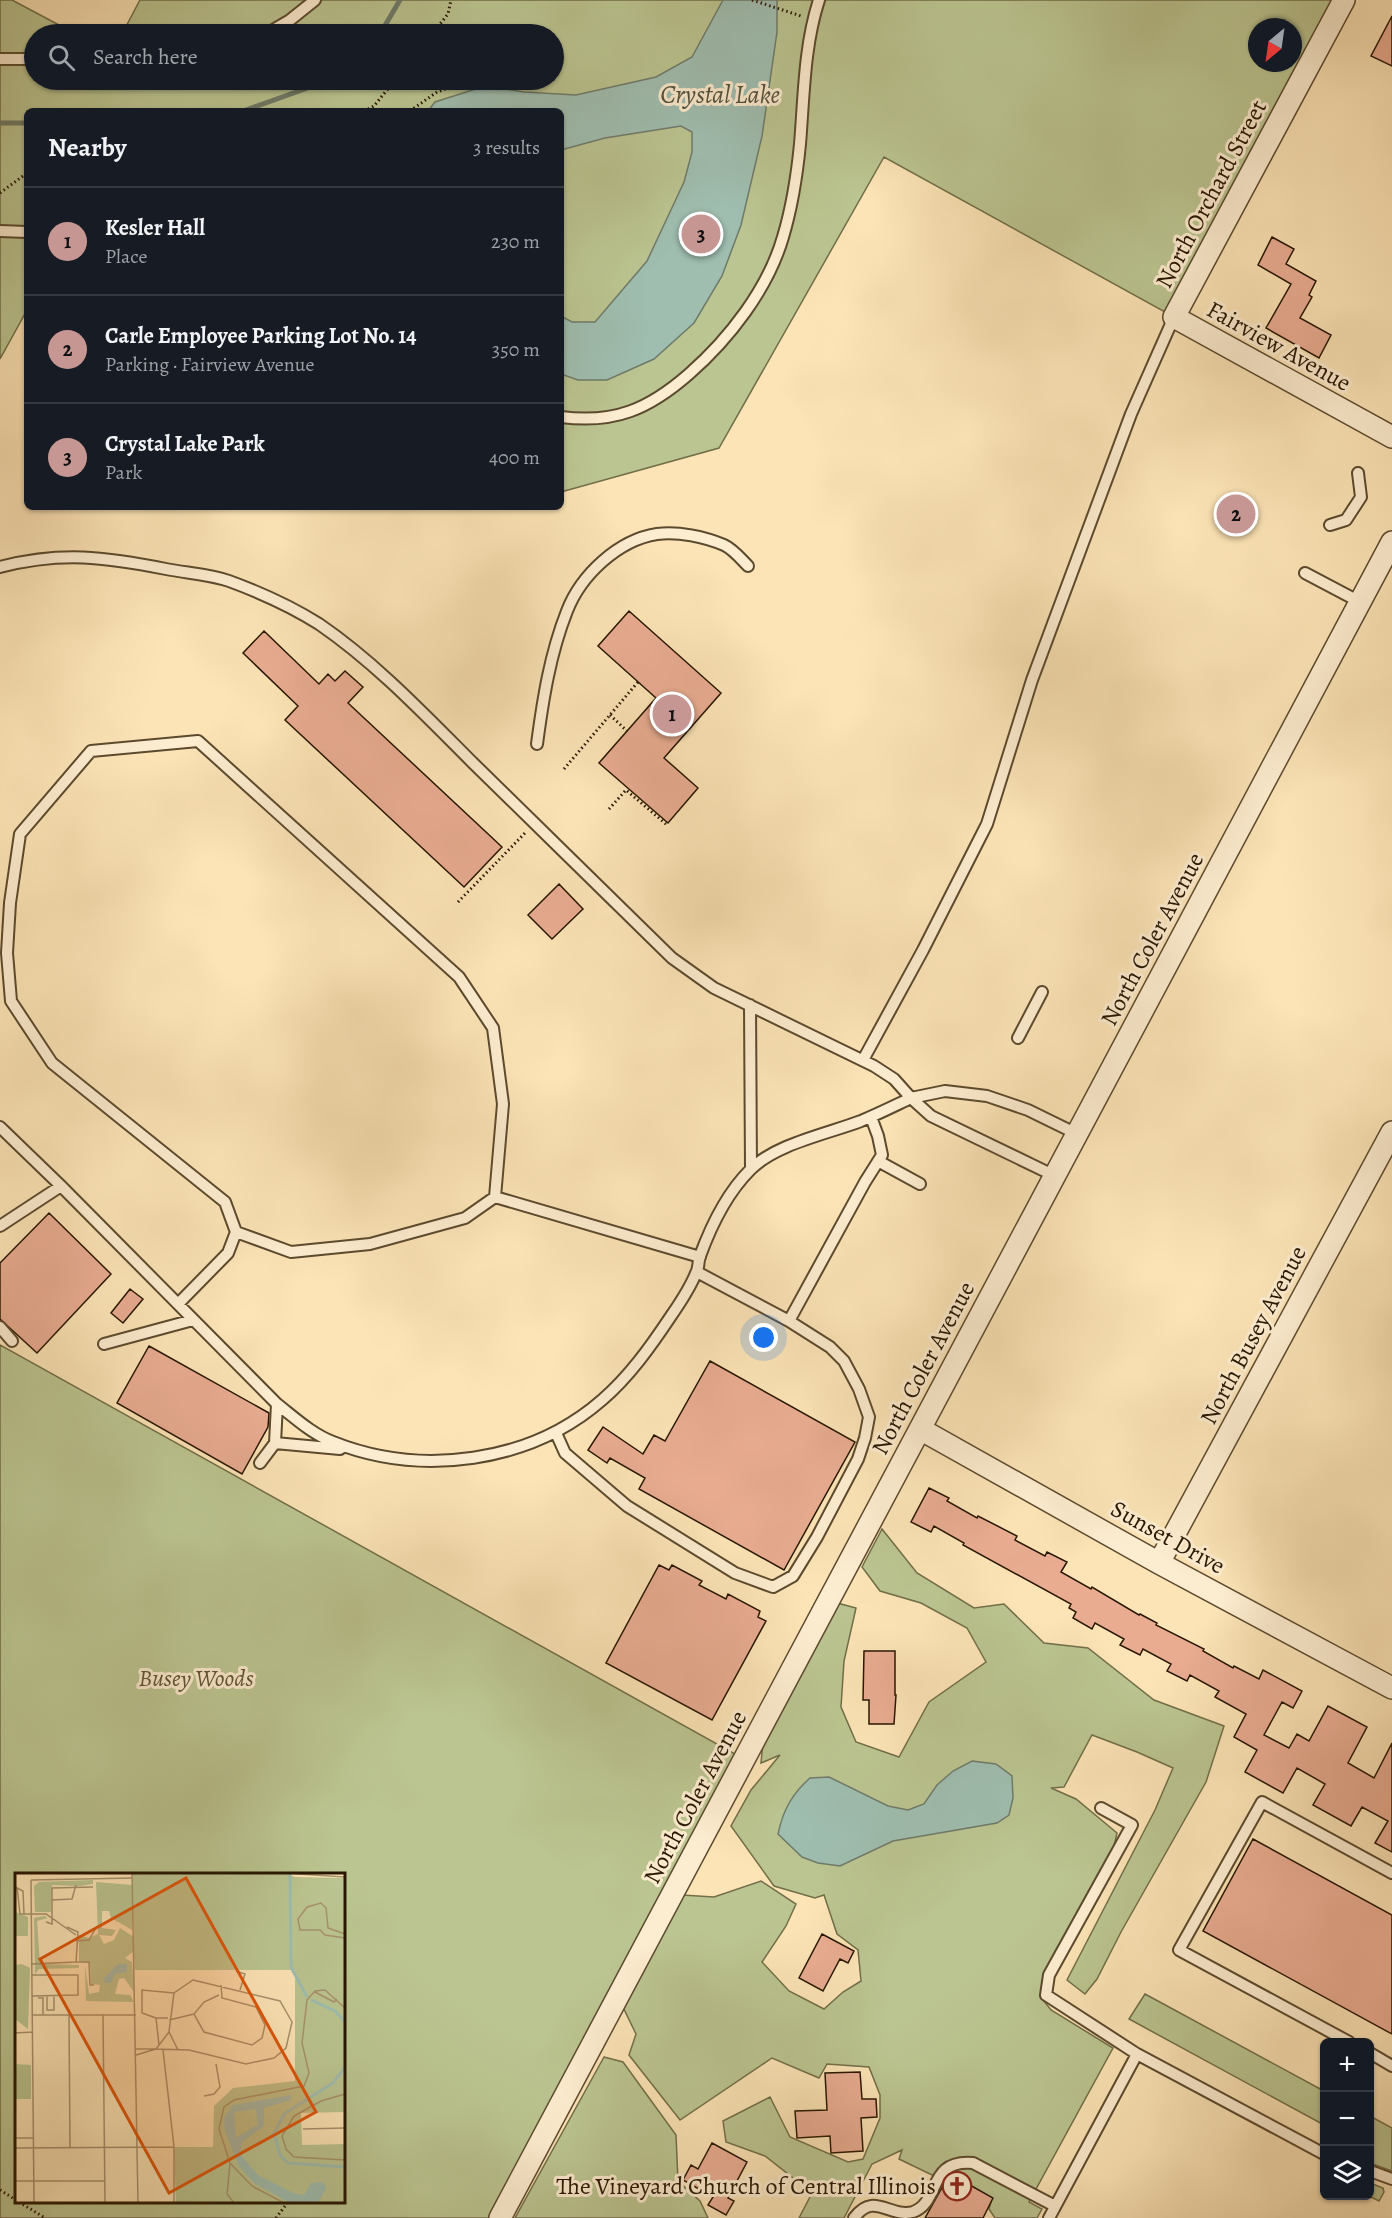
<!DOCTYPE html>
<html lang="en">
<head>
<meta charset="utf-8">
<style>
	:root { --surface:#171b24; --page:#20242c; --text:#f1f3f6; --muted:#9ea1a6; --line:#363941; --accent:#c59692 }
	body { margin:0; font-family:Alegreya,serif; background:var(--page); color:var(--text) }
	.controls { position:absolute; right:18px; bottom:18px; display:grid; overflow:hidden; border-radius:9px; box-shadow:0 2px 4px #0004 }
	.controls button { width:54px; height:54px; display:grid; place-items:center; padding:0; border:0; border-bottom:2px solid var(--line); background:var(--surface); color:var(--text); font:30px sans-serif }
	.compass { position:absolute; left:1248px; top:18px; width:54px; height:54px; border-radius:50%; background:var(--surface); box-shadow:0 2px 4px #0004; rotate:209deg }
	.you { position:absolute; left:764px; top:1338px; width:21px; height:21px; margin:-15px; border:4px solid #fff; border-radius:50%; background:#1a73e8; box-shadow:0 0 0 9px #1a73e833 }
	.badge { display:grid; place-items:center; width:39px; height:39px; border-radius:50%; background:var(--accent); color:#111; font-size:20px; font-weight:700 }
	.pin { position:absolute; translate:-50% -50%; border:3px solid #fff; box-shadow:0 2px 6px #0006 }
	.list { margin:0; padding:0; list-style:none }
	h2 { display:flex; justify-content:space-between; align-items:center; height:78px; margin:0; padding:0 24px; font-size:26px }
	h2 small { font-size:20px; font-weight:400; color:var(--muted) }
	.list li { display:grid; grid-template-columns:39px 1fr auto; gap:18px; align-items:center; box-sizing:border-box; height:108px; padding:0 24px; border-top:2px solid var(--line) }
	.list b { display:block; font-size:22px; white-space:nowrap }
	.list p { margin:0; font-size:20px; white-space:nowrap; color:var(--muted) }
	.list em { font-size:20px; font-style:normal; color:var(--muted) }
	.icon { flex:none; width:33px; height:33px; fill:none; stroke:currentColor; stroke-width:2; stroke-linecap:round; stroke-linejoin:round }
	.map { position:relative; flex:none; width:1392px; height:2218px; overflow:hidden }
	.search { position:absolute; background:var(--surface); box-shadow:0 2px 4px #0004; left:24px; top:24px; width:540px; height:66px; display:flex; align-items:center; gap:15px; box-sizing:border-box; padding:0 21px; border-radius:33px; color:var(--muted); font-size:22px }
	.panel { position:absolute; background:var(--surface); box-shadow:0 2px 4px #0004; left:24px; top:108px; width:540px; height:402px; border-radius:9px }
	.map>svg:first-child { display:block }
</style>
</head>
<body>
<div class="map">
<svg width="1392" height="2218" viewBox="0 0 1392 2218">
	<rect width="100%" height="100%" fill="#fce4b6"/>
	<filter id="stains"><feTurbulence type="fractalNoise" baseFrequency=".00333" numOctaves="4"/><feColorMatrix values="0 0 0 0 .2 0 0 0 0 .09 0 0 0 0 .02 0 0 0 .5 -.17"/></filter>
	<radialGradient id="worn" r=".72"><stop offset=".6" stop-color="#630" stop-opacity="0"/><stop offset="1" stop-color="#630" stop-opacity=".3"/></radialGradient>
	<path fill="#bbc591" stroke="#716e48" stroke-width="1.5" fill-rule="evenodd" d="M0,0h12l64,34h-42v46h520v-46h-432l18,-34h1195l-161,317 -290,-160 -165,291 -158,44v-381h-534v199l-27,49zM1257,27h36v36h-36z
		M0,1345l744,414 -244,459h-500zM16,1874h328v328h-328z
		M882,1529l35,44 57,35 30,-4 40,39 44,5 66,52 70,26 -18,56 -85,150 -24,47 -12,15 -18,-14 88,-170 18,-42 -36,-16 -45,-17 -28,52 -13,1 25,11 41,34 -4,18 -68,124 -5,21 11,14 62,38 -84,154 13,7 -5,9h-42l-6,-9 3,-11 -42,-25 -18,2 -33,-16 3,-9 -30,14 -28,54h-45l13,-25 -47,-37 -39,-14 -3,-21 47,-24 20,40 58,25 15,-3 17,-41v-23l-11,-28 -42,-3 -8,14 -47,-20 -92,62 -51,-65 7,-21 -15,-31 61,-108 32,2 47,-16 35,23 -10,22 -24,36 27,29 35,18 19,-17 18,-11 -3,-31 -21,-16 -13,-39 -9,3 -41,-12 -43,-60 20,-36 29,-35 -19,8 2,-21 74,-139 19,5 -12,53 -3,46 15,35 43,15 30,-55 57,-40 -19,-34 -46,-25 -41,-12 -18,-24z
		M1145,1994l179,97v34l-195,-106z
		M604,2057l19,5 53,73 2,46 22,20 8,17h-193z
		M1370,2116l22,12v43l-22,-8z
		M1370,2183l13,5 1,4 -5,9 -10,-5z"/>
	<path fill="#9fbeb0" stroke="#6f7b6a" stroke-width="1.5" d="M723,0h54v32l-15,104 -21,89 -19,51 -28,47 -40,36 -47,21h-29l-17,-6v-58l11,6h23l52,-61 37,-79 8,-30v-20l-11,-6 -76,12 -44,12v-39h-133l7,-9 50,-16 39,6 52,3 80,-18 36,-20z
		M972,1761l24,3 16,12 1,22 -4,17 -12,8 -104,18 -53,25 -22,-3 -16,-6 -24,-23c5,-24 14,-40 32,-56l19,-1 59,29 20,4 16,-6 13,-19 16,-14z"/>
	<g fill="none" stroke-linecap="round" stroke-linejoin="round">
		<path stroke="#6f7b6a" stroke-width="5" d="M380,34l20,-34
			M243,111l87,-31
			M0,123h27"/>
	</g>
	<path fill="#e9ac91" stroke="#271600" stroke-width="1.5" d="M1392,16v50l-21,-10z
		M1272,237l22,12 -8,15 30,17 -7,14 3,2 -12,21 31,17 -12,23 -53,-30 25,-44 -33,-19z
		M629,611l92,82 -57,65 34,30 -30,35 -69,-60 57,-65 -58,-52z
		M264,631l55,53 9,-10 7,7 10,-10 18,16 -15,16 154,144 -38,40 -179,-167 13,-14 -55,-53z
		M559,884l24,25 -31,30 -24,-24z
		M49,1213l62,61 -74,79 -37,-34v-56z
		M130,1289l13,10 -20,24 -12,-10z
		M149,1346l120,67 -1,14 -26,47 -125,-71z
		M710,1361l145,81 -71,128 -145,-81 6,-11 -35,-20 -3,5 -19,-13 15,-23 40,27 11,-19 11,6z
		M929,1488l20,10 -2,3 30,17 1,-2 39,20 -2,4 30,16 2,-4 20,10 -6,10 30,17 1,-2 47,28 1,-1 17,9 -1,2 48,24 -1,2 30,17 1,-2 25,13 4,-9 39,21 -9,17 -11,-6 -18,33 25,13 8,-14 12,7 19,-35 39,21 -19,36 26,15 18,-35v109l-17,-9 13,-22 -26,-14 -11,19 -38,-21 12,-21 -28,-16 -14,25 -38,-21 12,-22 -23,-13 12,-23 -31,-17 4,-6 -29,-16 -3,6 -20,-10 4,-7 -28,-15 -3,6 -20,-10 4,-6 -29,-16 -3,6 -19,-11 3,-6 -7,-4 2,-4 -108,-59 1,-2 -30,-17 -3,6 -20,-10z
		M659,1565l10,5 3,-5 30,16 -3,4 27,14 2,-5 32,17 -2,6 8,4 -54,99 -106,-57z
		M864,1651h31v44h1l-2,29h-25v-24h-6z
		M1253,1839l139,76v119l-189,-103z
		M822,1934l32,17 -6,12 -8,-4 -17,32 -24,-13z
		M860,2072l2,27h14l1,18 -16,1 2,33 -32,2 -1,-17 -33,2 -2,-27 32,-1 -2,-37z
		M712,2143l35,19 -19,36 6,3 -8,14 -18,-10 5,-8 -30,-17 8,-15 7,4z
		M952,2175l41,23 -10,20h-58l18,-32z"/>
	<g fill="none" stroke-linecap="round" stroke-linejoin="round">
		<g stroke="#5c4a2e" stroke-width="14">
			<path id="service" d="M266,34l24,-14 25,-20
				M0,59h34
				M0,231l27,1
				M561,417c54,7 88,-8 128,-43 40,-35 79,-85 94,-137 9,-30 14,-62 17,-93 4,-48 4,-98 19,-144
				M1330,525l16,-5 15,-23 -3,-24
				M0,567c62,-16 105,-10 166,2 20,4 43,5 63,12 30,11 63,26 90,43 57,39 106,91 155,140 66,65 132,129 198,194l42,30 160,78 20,13 17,19c-17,8 -33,16 -50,23 -34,13 -86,23 -111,49 -22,22 -39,56 -50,86 -2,5 -1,12 -4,17 -6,15 -16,30 -25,43 -20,30 -42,61 -69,84 -72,63 -181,77 -269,42 -21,-8 -38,-24 -56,-38l-216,-218 -61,-59
				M1305,573l55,29
				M537,744c6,-45 13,-90 30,-133 14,-36 51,-71 90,-77 21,-3 48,3 67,11 9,4 17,14 24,21
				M750,1005l1,163
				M1018,1038l24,-46
				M863,1060l60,-110 64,-126 45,-144 99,-266 43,-97
				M911,1098l34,-7 42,5 41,14 49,24
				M911,1098l20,18 124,60
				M878,1161l42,23
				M495,1197l205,60
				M0,1226l61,-40
				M697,1272l92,49 76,-139 17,-27 -4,-19 -7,-19
				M178,1304l50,-51 8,-21 -11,-30 -173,-139 -41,-62 -4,-48 3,-50 10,-69 71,-83 107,-10 261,236 34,51 10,76 -8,93 -30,21 -95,26 -79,8 -55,-20
				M0,1327l12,14
				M104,1344l89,-24
				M556,1433l9,20 62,53 108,67 38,14 20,-11 24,-39 41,-78 7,-21 4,-21 -10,-28 -15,-28 -14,-14 -41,-26
				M275,1443l2,-39
				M260,1463l15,-20 65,6
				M1101,1808l31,17 -83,150 -3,20 91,59
				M1349,2042l-170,-92 83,-148 130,71
				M1370,2053l22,13
				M1370,2171l22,8
				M854,2218c20,-27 35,0 59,-6 28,-10 14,-53 60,-49l82,43
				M1049,2218l88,-164 187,100"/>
		</g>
		<g stroke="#5c4a2e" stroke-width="24">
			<path id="minor" d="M1344,0l-170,317 218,120
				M920,1429l239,134 233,125
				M1159,1563l233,-431
				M500,2218l892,-1676"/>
		</g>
		<path stroke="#271600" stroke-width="3" stroke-dasharray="1.5 3" stroke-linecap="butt" d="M752,0l49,16
			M432,34l16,-20 3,-14
			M364,111l10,-5 21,-26
			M410,111l27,-19 20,-7
			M0,193l27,-20
			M610,715l17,16
			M564,769l74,-87
			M609,809l17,-19 40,34
			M458,902l67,-69
			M0,2190l16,10
			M19,2202l26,16
			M276,2218l12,-16"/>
		<use href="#service" stroke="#fdedd0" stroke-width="10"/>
		<use href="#minor" stroke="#fdedd0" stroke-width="21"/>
	</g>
	<defs>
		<g id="church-ring" transform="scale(1.5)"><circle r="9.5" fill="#fdedd0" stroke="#8f2418" stroke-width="1.5"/><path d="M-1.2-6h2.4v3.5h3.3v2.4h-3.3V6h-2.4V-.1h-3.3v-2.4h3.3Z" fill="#8f2418"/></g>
	</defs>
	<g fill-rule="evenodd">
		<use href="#church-ring" x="957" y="2186"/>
	</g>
	<g text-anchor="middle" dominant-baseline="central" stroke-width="6" stroke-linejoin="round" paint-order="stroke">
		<g font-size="24" fill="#271600" stroke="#fdedd0">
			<text transform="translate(1211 194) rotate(-62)">North Orchard Street</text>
			<text transform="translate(1279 346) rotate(29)">Fairview Avenue</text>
			<text transform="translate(1152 939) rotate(-62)">North Coler Avenue</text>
			<text transform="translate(1253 1335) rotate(-62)">North Busey Avenue</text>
			<text transform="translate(923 1368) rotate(-62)">North Coler Avenue</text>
			<text transform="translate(1168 1537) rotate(29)">Sunset Drive</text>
			<text transform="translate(695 1797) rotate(-62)">North Coler Avenue</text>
		</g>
		<g font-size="24" font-style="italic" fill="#5b5333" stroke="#fdedd0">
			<text x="196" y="1678">Busey Woods</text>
		</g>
		<g font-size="24" fill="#271600" stroke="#fdedd0" text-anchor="end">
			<text x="936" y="2186">The Vineyard Church of Central Illinois</text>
		</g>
		<g font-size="26" font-style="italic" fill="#51513e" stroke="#fdedd0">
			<text x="720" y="94">Crystal Lake</text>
		</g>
	</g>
	<g transform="translate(15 1873)">
		<rect width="330" height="330" fill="#fce4b6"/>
		<path d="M117,0h152l11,4 50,1v234l-44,1 1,32 43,-1v59h-169l-2,-56h39l1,-41 19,-18 62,-7v-111h-160l-2,-18 -8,6 7,4 2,30 -10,-14 -5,1 -4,15 15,1 4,7 -48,-1 -1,-36 4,29 10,-2 1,-7 -9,-1 -1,-20 -11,-3v-26l10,3 9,-4 -2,-52 36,3v45l-21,-12 -2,-7h-7v17l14,2 -4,6 -13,-1 5,9 10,-4 6,-12 14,9zM78,7v4l-13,2 -28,-1 -1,27h-16l-1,-26 5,-4zM1,39l12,5v19h-13zM30,43l6,6 -4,-4 -10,3 3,43 39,1v3l-40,1 -4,5 -1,-56zM7,91l8,4 -2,61 -13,-10v-54zM0,191l16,1v34h-16z" fill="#bbc591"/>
		<path d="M103,91h9v8l-12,2 -4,9h-6l-1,-5zM276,222v5l-27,8v18l-22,16 -2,12 18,21 35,18 11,2 7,-12 12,-1 3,6 -8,15h-28l-36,-20 -15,-17 -14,-35 -1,-13 9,-13zM241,236l2,15 -22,14 -2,-26z" fill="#9fbeb0" fill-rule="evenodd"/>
		<path fill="none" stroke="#9fbeb0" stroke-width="3" d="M275,1l1,93 16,30M296,127l24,11 10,11M330,194l-12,16 -49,31 -10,20 6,21 8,8 57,4"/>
		<path fill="none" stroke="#a7926d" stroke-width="1.5" d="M117,0l6,330M269,0l61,4M16,7l102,-2M16,7l3,323M0,14l8,4 1,23M2,14l3,27h26l30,21M37,27l20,-1 4,-14M31,49l6,2v-36l41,-1M330,61l-17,-6 -2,-20 -5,-5 -14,4 -9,12 2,11h20l5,5 20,3M61,68l13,-1 8,-14M61,89h13l1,23h4M17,91l44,-2 2,-30 -11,-5M221,98l9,3 -5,16M17,102h46v20l-46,1M178,107l87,21 12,21 -6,26 -12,10 -28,6 -57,-14 -33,-1 13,-17 5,-39zM300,119l19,10 3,-3M204,122l-15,7 -10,12 10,18 48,13 10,-7 3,-13 -9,-18 -34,-9 -1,-13M32,123v14h7v-15M23,125h5v17M18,142h103M54,142l1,133M88,142l2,188M141,145l-14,-5v-23l32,3M154,147l25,-6M154,159l9,18M0,160l18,-1M144,172l-3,-27h12M121,176h20M148,177l11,97v56M121,182l20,-6M330,221l-24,7 -27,15 -12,20 4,13 8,8 51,3M189,223l10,-2 6,-7 -4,-23M288,256l42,-1M0,265h19M0,275l159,-1M215,290l22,23 32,17M0,308h89M219,330l-7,-9 3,-31 -11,-34 5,-22 10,-7 70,-14 5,-13 -7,-30 5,-43 8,-9 10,-1 20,18"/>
		<path fill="#de560b" fill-opacity="0.15" stroke="#de560b" stroke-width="3" d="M171,5l130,234 -147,81 -129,-234z"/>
		<rect width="330" height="330" fill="none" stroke="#271600" stroke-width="3"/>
	</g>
	<rect width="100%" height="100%" filter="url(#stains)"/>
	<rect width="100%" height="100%" fill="url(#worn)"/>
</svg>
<div class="controls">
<button>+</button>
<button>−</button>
<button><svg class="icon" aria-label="layers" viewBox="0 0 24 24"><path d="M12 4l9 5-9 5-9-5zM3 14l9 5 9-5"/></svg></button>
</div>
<svg class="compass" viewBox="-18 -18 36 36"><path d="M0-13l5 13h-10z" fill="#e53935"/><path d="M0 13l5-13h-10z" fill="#9ea1a6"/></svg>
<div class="you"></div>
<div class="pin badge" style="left:672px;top:714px">1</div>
<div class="pin badge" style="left:1236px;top:514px">2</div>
<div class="pin badge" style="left:701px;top:234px">3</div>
<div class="search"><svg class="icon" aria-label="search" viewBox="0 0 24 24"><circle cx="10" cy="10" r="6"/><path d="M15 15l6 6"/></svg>Search here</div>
<section class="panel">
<h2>Nearby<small>3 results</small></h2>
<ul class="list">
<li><span class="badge">1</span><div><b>Kesler Hall</b><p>Place</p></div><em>230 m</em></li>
<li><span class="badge">2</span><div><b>Carle Employee Parking Lot No. 14</b><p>Parking · Fairview Avenue</p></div><em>350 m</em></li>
<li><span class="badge">3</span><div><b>Crystal Lake Park</b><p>Park</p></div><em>400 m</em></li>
</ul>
</section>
</div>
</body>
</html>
